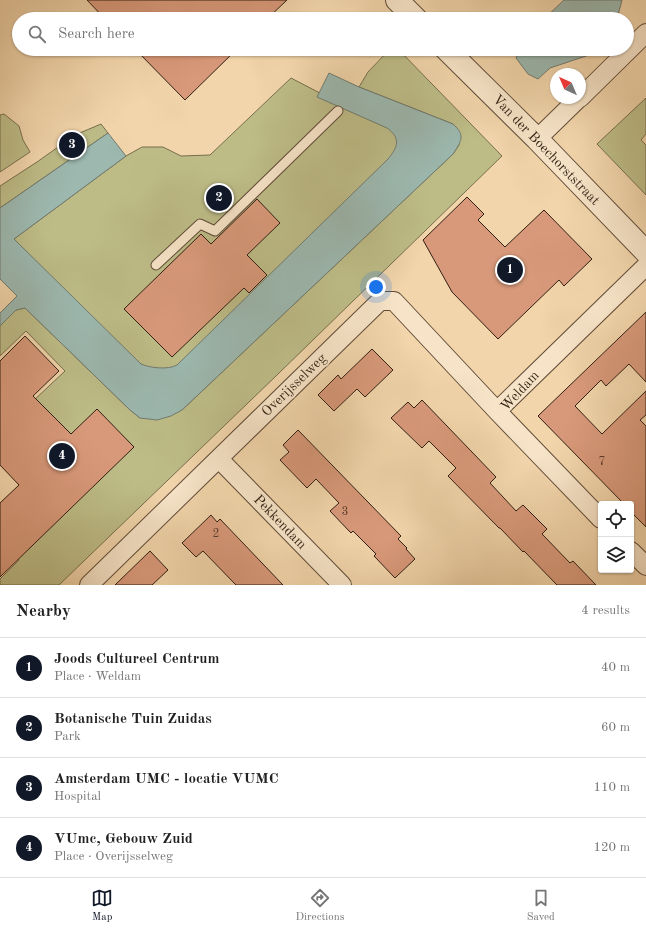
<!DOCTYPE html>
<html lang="en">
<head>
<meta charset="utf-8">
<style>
	:root { --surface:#fff; --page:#f6f6f6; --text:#222; --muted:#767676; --line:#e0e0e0; --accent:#111827 }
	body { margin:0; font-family:"Old Standard TT",serif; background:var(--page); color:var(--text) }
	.controls { position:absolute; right:12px; bottom:12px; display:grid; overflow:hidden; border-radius:4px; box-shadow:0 1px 3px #0004 }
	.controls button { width:36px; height:36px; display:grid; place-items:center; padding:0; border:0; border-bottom:1px solid var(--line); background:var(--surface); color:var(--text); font:20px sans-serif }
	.compass { position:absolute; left:550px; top:68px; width:36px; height:36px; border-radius:50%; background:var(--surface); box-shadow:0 1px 3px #0004; rotate:316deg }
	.you { position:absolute; left:376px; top:287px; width:14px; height:14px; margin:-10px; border:3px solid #fff; border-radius:50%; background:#1a73e8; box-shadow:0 0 0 6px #1a73e833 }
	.badge { display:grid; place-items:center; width:26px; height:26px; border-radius:50%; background:var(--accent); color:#fff; font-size:13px; font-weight:700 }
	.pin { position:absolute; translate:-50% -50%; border:2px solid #fff; box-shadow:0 1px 4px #0006 }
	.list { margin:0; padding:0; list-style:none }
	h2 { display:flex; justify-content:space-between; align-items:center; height:52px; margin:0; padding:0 16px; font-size:17px }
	h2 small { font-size:13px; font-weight:400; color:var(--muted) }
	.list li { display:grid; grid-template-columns:26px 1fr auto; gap:12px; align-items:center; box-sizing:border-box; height:60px; padding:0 16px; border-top:1px solid var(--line) }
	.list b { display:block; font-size:15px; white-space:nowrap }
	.list p { margin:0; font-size:13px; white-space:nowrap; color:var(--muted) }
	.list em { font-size:13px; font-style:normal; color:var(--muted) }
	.icon { flex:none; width:22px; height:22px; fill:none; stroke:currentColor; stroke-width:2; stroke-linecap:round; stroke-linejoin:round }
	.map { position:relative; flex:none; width:646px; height:585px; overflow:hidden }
	.search { position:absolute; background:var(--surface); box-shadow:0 1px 3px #0004; left:12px; right:12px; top:12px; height:44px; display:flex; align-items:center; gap:10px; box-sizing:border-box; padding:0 14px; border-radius:22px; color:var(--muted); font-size:15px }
	.sheet { height:292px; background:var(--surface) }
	nav { display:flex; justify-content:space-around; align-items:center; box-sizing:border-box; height:56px; border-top:1px solid var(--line); background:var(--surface); font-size:11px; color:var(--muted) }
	nav a { display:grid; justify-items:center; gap:2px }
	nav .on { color:var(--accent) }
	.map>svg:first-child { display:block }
</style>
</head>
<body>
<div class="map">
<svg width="646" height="585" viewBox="0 0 646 585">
	<rect width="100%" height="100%" fill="#f2d5ab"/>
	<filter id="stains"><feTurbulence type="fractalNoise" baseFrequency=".005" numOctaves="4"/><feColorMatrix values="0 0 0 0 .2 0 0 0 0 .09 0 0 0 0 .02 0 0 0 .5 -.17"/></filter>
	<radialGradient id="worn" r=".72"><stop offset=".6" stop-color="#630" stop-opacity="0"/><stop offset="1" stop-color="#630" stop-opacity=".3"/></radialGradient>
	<path fill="#bdbc87" stroke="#776e4c" d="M390,49h8l104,107 -225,219 -218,210h-59v-6l19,-19 -13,-13 62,-108 -36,-37 33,-31 -39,-40 -26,25v-30l16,-16 9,-2 105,102 10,8 42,-8 271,-256 6,-9 -6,-21 -94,-37 9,-15z
		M291,78l48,25 71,19 3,32 -248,239 -151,-154 112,-83 16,-9h21l18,9 29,-1z
		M646,98v36l-5,6 5,5v50l-49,-51z
		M4,114l15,12 4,14 7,12 -30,20v-57z
		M101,124l7,9 -108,75v-22l37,-24 38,-27z"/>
	<path fill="#9cb8af" stroke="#717b70" d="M564,0h58l-5,19h-73z
		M520,49h75l-6,6 -39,13 -12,11 -10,-5 -12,-16z
		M329,73l30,14 94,37c13,11 8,18 0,30l-271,256 -11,6 -14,4 -17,-2 -10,-8 -105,-102 -9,2 -16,16v-13l17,-17 -17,-17v-71l108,-75 18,23 -112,83 127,125c9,4 27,6 36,1l211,-206c10,-12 13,-21 -1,-31l-70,-31z"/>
	<path fill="#d8997a" stroke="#311f12" d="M87,0h200l-20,19h-162z
		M135,49h102l-52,51z
		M467,197l17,17 -6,6 27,27 39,-37 48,49 -28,27 -5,-6 -61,59 -46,-47 -29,-52z
		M257,199l23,24 -33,32 20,20 -18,18 -5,-5 -72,69 -48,-48 77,-75 10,10z
		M646,312v70l-17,-18 -23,22 -5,-6 -26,26 27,28 44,-43v24l-6,5 6,6v101l-15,-15v-8h-7l-86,-88z
		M25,336l34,35 -26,25 38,38 26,-25 37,38 -134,130v-74l19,-18 -19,-20v-104z
		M372,349l21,21 -28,27 -8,-8 -23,22 -16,-16 20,-20 3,4z
		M422,400l74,77 -6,6 26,28 7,-6 24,24 -5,5 28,29 3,-2 23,24h-39l-33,-34 -1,1 -23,-24h-1l-51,-52 8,-8 -27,-27 -7,7 -31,-30 17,-16 6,6z
		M298,430l103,106 -3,3 9,9 -1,1 9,10 -20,19 -21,-22 2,-2 -23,-23 -2,2 -21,-22 9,-8 -23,-24 -9,9 -27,-28 9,-8 -6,-7z
		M211,515l6,7 3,-3 63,66h-47l-33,-34 -7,6 -14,-14z
		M150,551l18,19 -16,15h-37z"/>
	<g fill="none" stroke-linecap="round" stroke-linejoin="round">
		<g stroke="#614c38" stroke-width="11">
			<path id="service" d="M156,265l44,-41 15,7 123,-120"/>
		</g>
		<g stroke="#614c38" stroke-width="20">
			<path id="minor" d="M580,98l66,-65
				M537,139l42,-41
				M497,411l149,-145
				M219,459l123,126
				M631,551l15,15
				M89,585l291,-284h14l103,110 104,108"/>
		</g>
		<g stroke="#614c38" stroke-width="24">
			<path id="tertiary" d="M397,0l19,19
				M446,49l91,90 109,113"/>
		</g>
		<use href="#service" stroke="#f7e4c8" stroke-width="9"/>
		<use href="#minor" stroke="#f7e4c8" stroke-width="18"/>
		<use href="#tertiary" stroke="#f7e4c8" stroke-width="22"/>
	</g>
	<g text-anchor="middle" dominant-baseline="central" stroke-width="4" stroke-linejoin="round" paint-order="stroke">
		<g font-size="12" fill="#5b3e2c">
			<text x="602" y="462">7</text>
			<text x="345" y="512">3</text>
			<text x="216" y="534">2</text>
		</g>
		<g font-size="14" fill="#311f12" stroke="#f7e4c8">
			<text transform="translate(546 150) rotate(46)">Van der Boechorststraat</text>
			<text transform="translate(294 385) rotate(-44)">Overijsselweg</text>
			<text transform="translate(520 391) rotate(-47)">Weldam</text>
			<text transform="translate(280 522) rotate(46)">Pekkendam</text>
		</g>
	</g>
	<rect width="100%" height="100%" filter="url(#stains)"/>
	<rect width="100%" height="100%" fill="url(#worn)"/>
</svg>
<div class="controls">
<button><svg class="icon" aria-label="locate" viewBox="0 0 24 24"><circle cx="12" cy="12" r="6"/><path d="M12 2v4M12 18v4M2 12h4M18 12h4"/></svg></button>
<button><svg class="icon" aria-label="layers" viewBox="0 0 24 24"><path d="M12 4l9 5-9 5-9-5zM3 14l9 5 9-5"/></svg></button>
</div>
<svg class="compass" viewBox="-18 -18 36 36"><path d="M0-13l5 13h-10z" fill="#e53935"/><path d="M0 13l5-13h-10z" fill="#767676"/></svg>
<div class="you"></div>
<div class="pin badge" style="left:510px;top:270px">1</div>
<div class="pin badge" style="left:219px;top:198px">2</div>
<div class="pin badge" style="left:72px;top:145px">3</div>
<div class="pin badge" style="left:62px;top:456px">4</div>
<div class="search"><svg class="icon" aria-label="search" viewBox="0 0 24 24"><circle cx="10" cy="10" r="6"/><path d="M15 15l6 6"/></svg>Search here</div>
</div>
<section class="sheet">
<h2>Nearby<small>4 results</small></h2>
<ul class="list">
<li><span class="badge">1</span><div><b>Joods Cultureel Centrum</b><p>Place · Weldam</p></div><em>40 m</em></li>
<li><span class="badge">2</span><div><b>Botanische Tuin Zuidas</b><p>Park</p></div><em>60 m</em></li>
<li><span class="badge">3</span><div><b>Amsterdam UMC - locatie VUMC</b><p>Hospital</p></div><em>110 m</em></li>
<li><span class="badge">4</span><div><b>VUmc, Gebouw Zuid</b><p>Place · Overijsselweg</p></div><em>120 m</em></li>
</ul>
</section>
<nav>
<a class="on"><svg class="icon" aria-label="map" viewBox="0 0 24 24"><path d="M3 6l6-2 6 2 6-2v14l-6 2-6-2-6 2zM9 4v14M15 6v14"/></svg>Map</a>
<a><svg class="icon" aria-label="directions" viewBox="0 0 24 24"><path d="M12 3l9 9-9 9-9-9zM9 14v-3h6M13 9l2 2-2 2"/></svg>Directions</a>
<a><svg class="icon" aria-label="saved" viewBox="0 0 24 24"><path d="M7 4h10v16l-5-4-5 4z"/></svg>Saved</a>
</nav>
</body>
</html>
